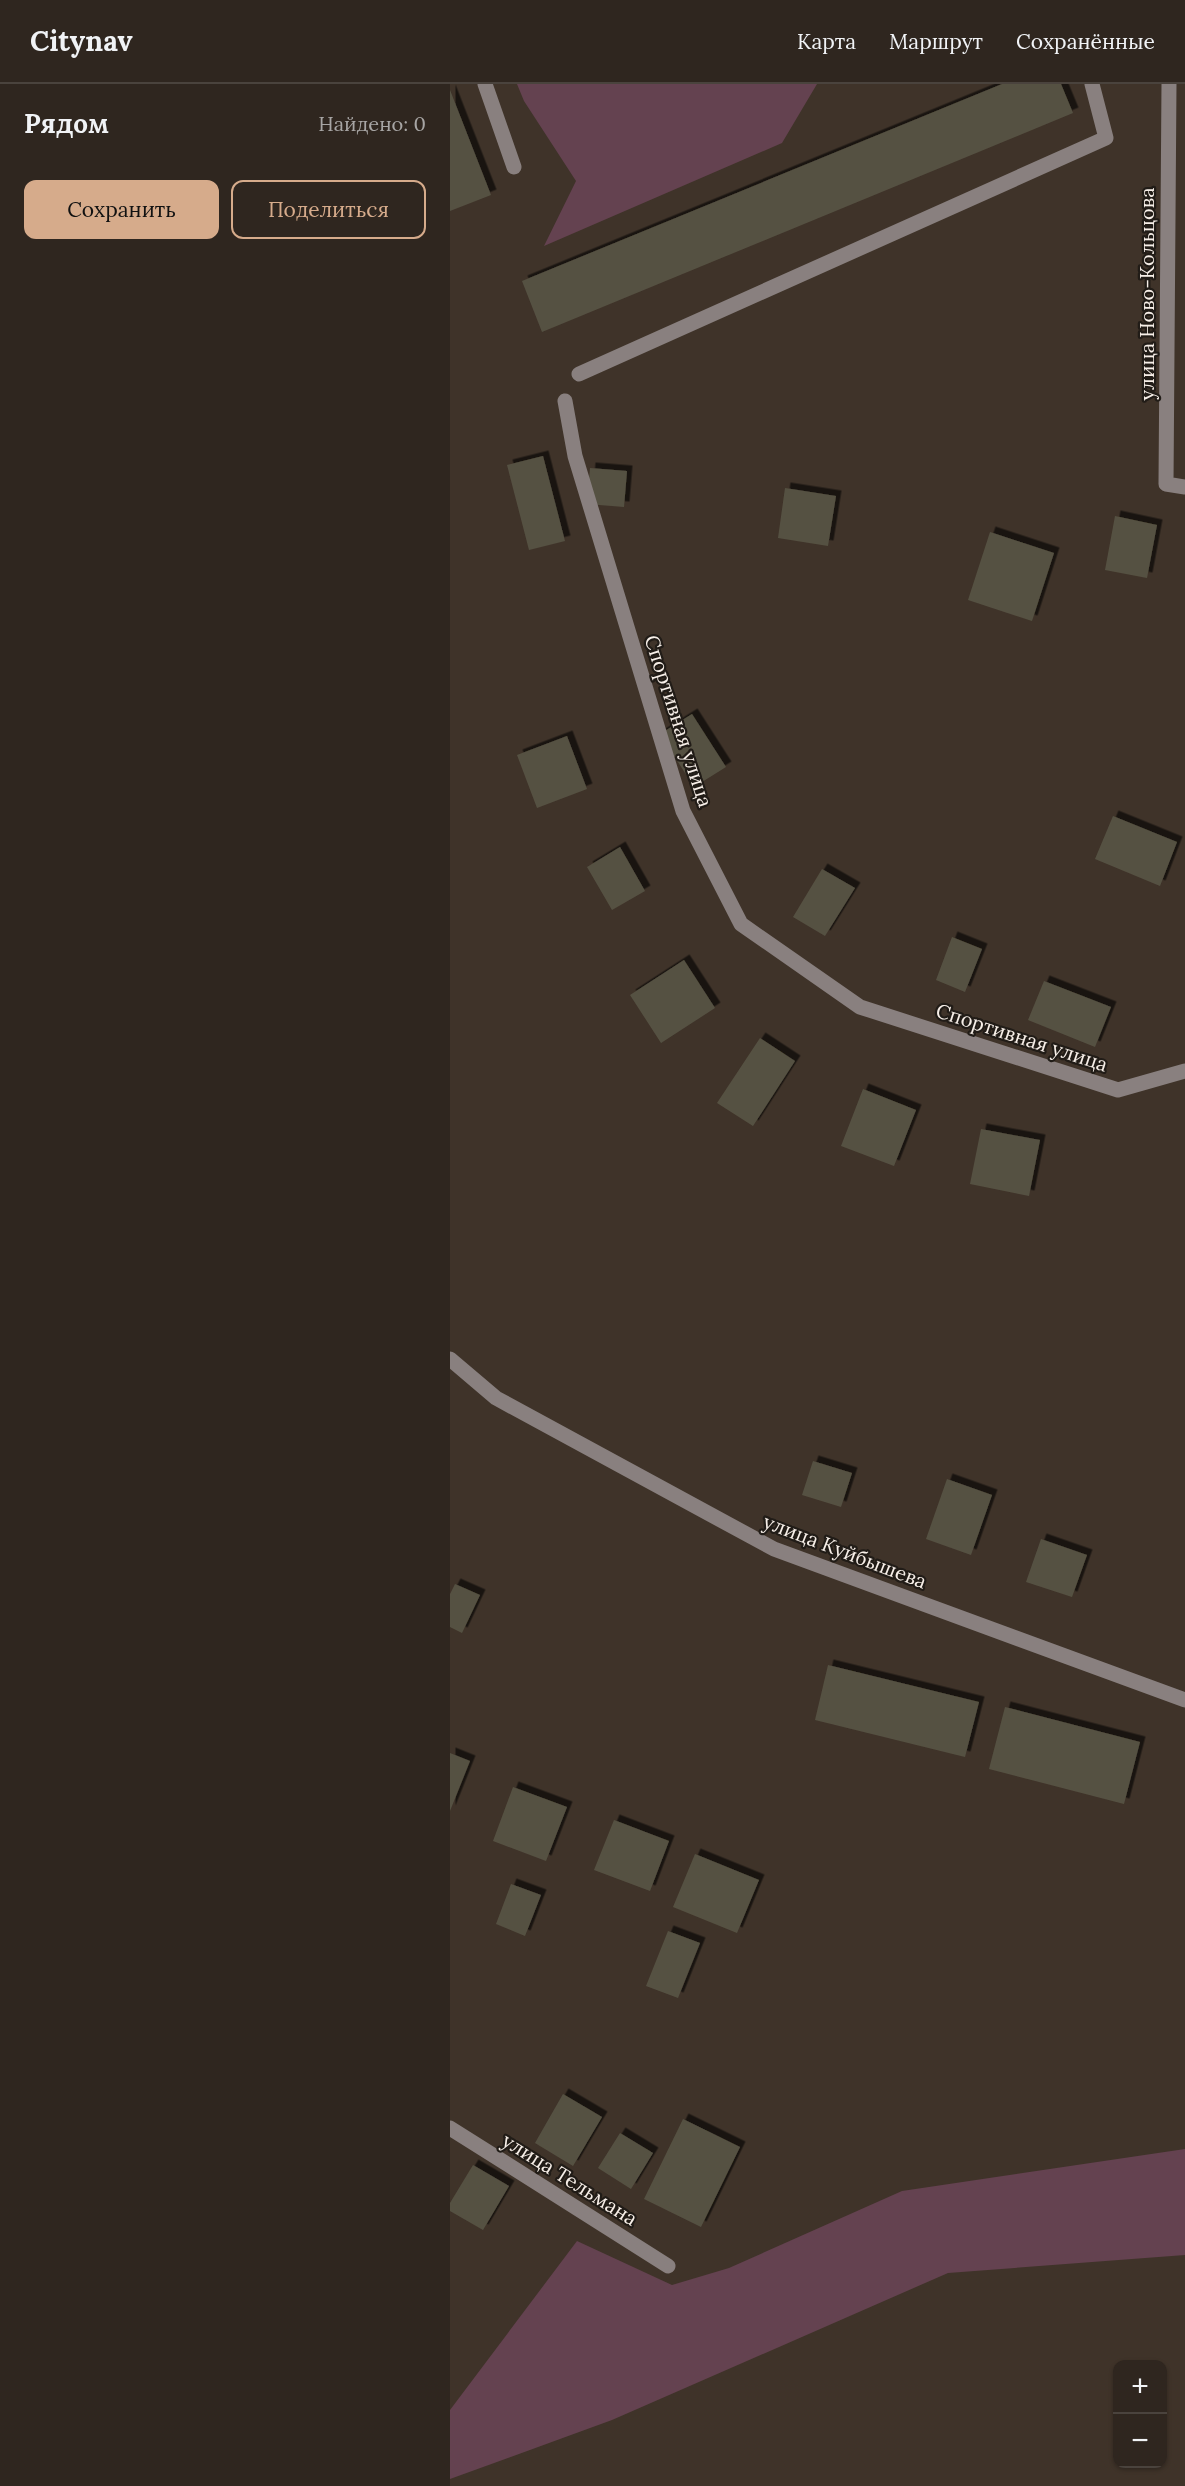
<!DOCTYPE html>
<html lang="ru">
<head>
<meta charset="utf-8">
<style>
	:root { --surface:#2f261f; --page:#372e28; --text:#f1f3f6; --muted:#a7a5a4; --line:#4a433d; --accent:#d6ab8b }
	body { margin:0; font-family:Lora,serif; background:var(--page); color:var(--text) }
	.controls { position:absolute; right:18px; bottom:18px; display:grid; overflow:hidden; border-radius:12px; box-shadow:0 2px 4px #0004 }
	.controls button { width:54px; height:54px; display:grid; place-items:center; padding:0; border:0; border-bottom:2px solid var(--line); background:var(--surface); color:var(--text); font:30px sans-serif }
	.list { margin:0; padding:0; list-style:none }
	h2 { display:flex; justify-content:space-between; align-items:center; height:78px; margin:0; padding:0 24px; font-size:26px }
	h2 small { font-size:20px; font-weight:400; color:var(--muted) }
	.actions { display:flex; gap:12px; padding:18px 24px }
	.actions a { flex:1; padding:14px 0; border:2px solid var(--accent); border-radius:12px; text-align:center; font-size:21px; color:var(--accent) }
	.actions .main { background:var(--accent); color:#111 }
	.map { position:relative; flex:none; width:735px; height:2402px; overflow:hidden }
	header { display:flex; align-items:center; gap:36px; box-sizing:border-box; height:84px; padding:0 30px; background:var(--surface); border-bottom:2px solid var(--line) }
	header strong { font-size:28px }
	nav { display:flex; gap:33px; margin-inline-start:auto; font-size:21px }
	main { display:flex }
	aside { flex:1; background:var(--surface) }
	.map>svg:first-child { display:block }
</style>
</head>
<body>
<header>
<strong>Citynav</strong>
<nav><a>Карта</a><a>Маршрут</a><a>Сохранённые</a></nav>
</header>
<main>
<aside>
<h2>Рядом<small>Найдено: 0</small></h2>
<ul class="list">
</ul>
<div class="actions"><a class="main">Сохранить</a><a>Поделиться</a></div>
</aside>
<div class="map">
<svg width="735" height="2402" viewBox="0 0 735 2402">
	<defs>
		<filter id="shadow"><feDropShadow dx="5.5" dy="-5.5" stdDeviation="0" flood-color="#0009"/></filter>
	</defs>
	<rect width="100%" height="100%" fill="#3f3329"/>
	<path fill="#644250" d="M67,0h300l-35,59 -238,103 32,-65 -52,-80z
		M735,2065v106l-237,18 -336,147 -162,59v-69l127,-169 95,44 57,-17 173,-77z"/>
	<path fill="#555142" filter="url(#shadow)" d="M552,0h59l12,29 -531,219 -20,-51z
		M0,6l41,105 -41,16z
		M93,372l22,85 -36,9 -22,-85z
		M140,384l37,3 -3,36 -37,-3z
		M335,404l51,8 -8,50 -50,-8z
		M665,432l42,9 -10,53 -42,-8z
		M540,448l64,21 -22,68 -64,-21z
		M242,630l34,53 -32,20 -34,-53z
		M117,652l20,53 -50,19 -20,-53z
		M663,732l64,26 -17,44 -65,-27z
		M170,763l25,44 -33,19 -25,-43z
		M372,785l33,19 -30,48 -32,-19z
		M502,853l30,12 -17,43 -29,-12z
		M234,876l31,48 -54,35 -31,-48z
		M594,897l67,26 -16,40 -67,-27z
		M310,954l35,23 -42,65 -36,-23z
		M413,1005l53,21 -22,56 -53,-20z
		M531,1045l59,11 -11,56 -59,-12z
		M363,1377l39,12 -11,34 -39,-12z
		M497,1395l45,16 -21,60 -45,-16z
		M591,1455l46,16 -15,42 -46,-15z
		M5,1500l25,11 -18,38 -12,-6v-33z
		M378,1581l151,37 -14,55 -150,-37z
		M555,1623l135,35 -16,62 -135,-35z
		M0,1669l20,8 -20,50z
		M63,1703l54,20 -21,54 -53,-20z
		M164,1736l55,21 -19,50 -56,-21z
		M245,1770l64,26 -22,53 -64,-26z
		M61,1800l30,11 -16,41 -29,-12z
		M218,1847l32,12 -22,55 -32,-12z
		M113,2010l39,23 -29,49 -38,-23z
		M233,2035l57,28 -39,80 -57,-28z
		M170,2049l33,20 -22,36 -33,-21z
		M23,2081l36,21 -26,44 -33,-19v-8z"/>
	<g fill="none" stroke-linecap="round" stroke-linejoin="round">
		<path stroke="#89807f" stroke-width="15" d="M35,0l29,83
			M719,0l-3,400 19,3
			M129,290l527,-236 -14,-54
			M115,317l10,55 108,355 58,113 119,83 258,83 67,-19
			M0,1275l46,39 278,151 411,151
			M0,2044l218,138"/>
	</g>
	<g text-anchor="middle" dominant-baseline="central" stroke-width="4.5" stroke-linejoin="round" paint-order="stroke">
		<g font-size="20" fill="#f7efe8" stroke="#211c17">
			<text transform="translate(696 210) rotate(-90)">улица Ново-Кольцова</text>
			<text transform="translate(229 637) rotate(72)">Спортивная улица</text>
			<text transform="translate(572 953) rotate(18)">Спортивная улица</text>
			<text transform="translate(395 1467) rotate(21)">улица Куйбышева</text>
			<text transform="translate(120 2095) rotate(32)">улица Тельмана</text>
		</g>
	</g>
</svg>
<div class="controls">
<button>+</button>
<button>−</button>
</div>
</div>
</main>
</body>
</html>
